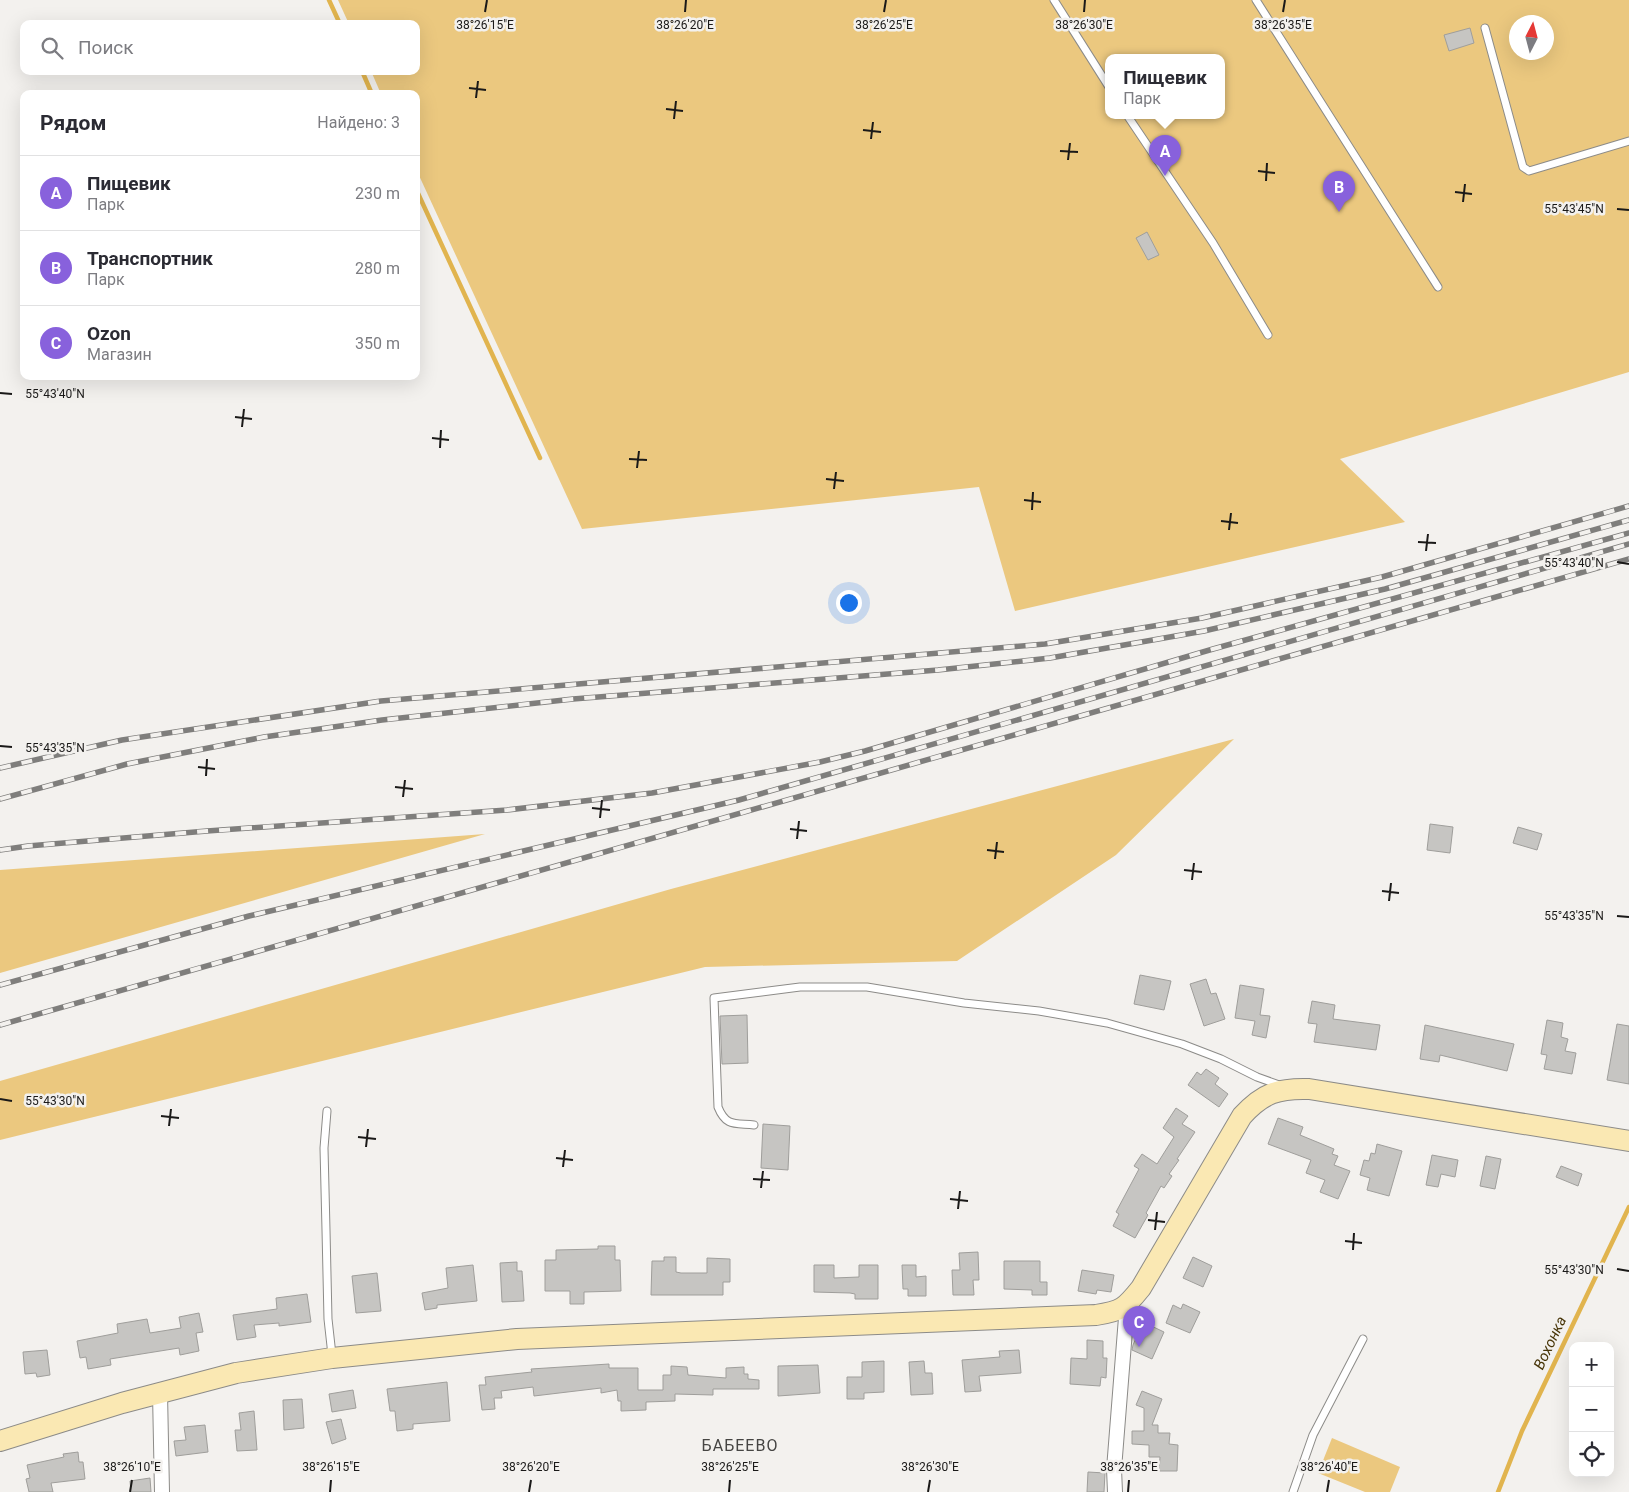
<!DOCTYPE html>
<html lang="ru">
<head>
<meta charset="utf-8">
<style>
	:root { --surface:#fff; --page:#f2f2f3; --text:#2b2b33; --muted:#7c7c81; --line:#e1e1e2; --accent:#8861dc }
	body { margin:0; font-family:Roboto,sans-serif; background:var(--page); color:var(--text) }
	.controls { position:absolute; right:15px; bottom:15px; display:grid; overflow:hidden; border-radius:10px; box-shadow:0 5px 20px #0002 }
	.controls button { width:45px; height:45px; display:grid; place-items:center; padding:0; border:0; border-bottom:1px solid var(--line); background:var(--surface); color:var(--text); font:25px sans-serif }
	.compass { position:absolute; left:1509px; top:15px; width:45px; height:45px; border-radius:50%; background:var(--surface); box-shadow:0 5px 20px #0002; rotate:6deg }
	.you { position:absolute; left:848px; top:602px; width:18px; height:18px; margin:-12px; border:4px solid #fff; border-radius:50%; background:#1a73e8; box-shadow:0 0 0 8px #1a73e833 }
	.badge { display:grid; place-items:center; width:32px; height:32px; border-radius:50%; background:var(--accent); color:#fff; font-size:16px; font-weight:700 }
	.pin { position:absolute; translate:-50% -41px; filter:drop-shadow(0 1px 2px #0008) }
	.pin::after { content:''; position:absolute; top:26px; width:18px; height:15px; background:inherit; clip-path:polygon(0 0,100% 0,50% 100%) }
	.popup { position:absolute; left:1105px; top:54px; width:120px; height:65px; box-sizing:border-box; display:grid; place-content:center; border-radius:10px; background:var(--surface); filter:drop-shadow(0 1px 4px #0005); font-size:16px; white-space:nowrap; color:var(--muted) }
	.popup b { font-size:19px; color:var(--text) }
	.popup::after { content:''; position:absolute; left:50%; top:100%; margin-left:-10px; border:10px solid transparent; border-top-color:var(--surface) }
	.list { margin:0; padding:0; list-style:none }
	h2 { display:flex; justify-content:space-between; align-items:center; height:65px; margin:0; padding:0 20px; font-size:21px }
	h2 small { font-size:16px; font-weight:400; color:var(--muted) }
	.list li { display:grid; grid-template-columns:32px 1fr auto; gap:15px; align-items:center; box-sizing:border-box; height:75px; padding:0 20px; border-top:1px solid var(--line) }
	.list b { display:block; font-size:19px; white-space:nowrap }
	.list p { margin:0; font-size:16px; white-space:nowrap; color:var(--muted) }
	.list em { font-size:16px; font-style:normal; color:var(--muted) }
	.icon { flex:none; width:28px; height:28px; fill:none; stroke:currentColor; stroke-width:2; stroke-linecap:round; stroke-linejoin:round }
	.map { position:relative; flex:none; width:1629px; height:1492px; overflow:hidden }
	.search { position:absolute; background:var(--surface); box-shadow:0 5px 20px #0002; left:20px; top:20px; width:400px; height:55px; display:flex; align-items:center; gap:12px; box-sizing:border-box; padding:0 18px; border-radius:10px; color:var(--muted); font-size:19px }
	.panel { position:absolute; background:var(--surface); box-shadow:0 5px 20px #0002; left:20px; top:90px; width:400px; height:290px; border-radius:10px }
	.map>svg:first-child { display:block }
</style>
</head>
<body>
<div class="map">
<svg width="1629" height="1492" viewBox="0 0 1629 1492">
	<rect width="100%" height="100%" fill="#f3f1ee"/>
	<path fill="#ebc87f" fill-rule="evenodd" d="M338,0h1291v372l-289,87 65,63 -390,89 -36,-124 -397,42 -166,-360v-75h-35l-10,-23h45v-47h-67zM1516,22h30v30h-30zM1109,57h112v58h-112z
		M1234,739l-118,116 -159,106 -252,6 -705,173v-59l671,-192z
		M485,834l-485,139v-103z
		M1332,1438l68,29 -10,25h-25l-47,-19z"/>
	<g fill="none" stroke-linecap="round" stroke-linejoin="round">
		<path stroke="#e1b44e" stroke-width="4.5" d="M329,0l11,24
			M362,71l10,23
			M416,189l124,269
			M1498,1492l24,-61 107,-224"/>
	</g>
	<path fill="#c6c5c2" stroke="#9f9e9b" d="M1470,28l4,15 -25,8 -5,-16z
		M1147,232l12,23 -11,5 -12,-22z
		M1430,824l23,3 -3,26 -23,-3z
		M1518,827l24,7 -5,16 -24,-7z
		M1140,975l31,6 -7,29 -30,-6z
		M1206,979l5,15 5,-1 9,26 -21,7 -14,-42z
		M1240,985l24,4 -4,26 10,1 -4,22 -14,-3 3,-14 -20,-3z
		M1312,1001l23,4 -2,14 47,6 -4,25 -62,-8 3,-18 -9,-1z
		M747,1015l1,48 -26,1 -2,-48z
		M1547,1020l16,3 -2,14 7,2 -3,12 11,2 -4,21 -28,-5 3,-14 -6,-1z
		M1617,1024l12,2v58l-22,-4z
		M1425,1025l89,19 -7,27 -67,-16 -1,7 -19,-3z
		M1206,1069l13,9 -4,6 13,10 -9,13 -31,-22 9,-13 4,3z
		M1176,1108l12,8 -6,8 13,8 -18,27 2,1 -10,14 3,2 -8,12 -3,-2 -15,27 2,2 -13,23 -22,-12 6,-12 -3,-2 23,-43 -5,-3 8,-12 15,10 17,-27 -11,-9z
		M1278,1118l25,9 -3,8 34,14 -2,5 6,2 -4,9 16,6 -12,28 -18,-7 5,-12 -19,-7 5,-13 -43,-16z
		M763,1124l27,2 -2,44 -27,-2z
		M1377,1144l25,7 -13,45 -22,-6 3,-12 -10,-3 4,-15 5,1 2,-8 4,1z
		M1432,1155l26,5 -3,17 -14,-3 -3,13 -12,-2z
		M1486,1156l15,3 -6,30 -15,-3z
		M1561,1166l21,8 -4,12 -22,-9z
		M598,1246h17v14h5l1,31 -37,1v12h-14v-13h-25v-31h11v-10l42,-1z
		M978,1252l1,28h-6l1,15h-21l-1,-25h8l-1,-17z
		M664,1257h12v15l5,1h26v-15l23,1v23h-7v13h-72l1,-34h12z
		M1193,1257l19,9 -9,21 -20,-9z
		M1004,1261h36v21h7v13h-15v-5l-28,-1z
		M517,1262v9h5l2,30 -22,1 -2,-39z
		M473,1265l4,36 -40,4v3l-12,2 -3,-17 26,-5 -2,-20z
		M814,1265h20v13l25,-1v-12h19v34h-23v-5l-5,-1 -36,-1z
		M902,1265h14v12l10,-1v20h-18v-7h-5z
		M1082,1270l32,5 -3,17 -14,-2 -1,4 -18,-3z
		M377,1273l4,38 -25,2 -4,-37z
		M307,1294l4,28 -32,4v-3l-25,2 2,12 -19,3 -4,-25 44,-6 -1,-11z
		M1183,1304l17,8 -10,21 -24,-10 7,-18 8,4z
		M199,1313l4,19 -7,1 3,18 -19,4 -1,-7 -69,11 1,6 -23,4 -2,-12 -6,1 -3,-17 41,-8 -1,-9 30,-5 3,14 31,-5 -2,-11z
		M1143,1322l21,10 -12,27 -20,-9 1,-5z
		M1087,1340l16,1v17h4l-1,20 -5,-1 -1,9 -30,-2 1,-26 16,1z
		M47,1350l3,25 -13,2 -1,-4 -11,1 -2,-22z
		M1019,1350l2,23 -42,3 2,15 -16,1 -3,-32 38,-3 -1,-6z
		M884,1361v31l-20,1v6h-17v-22h15v-15z
		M924,1361l1,12h7l1,21 -22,1 -2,-33z
		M609,1364v4h29v22h25v-15h8v-9l16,1 1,8 38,3v-10l18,-1v7h4v5l11,1v9h-46v6l-38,-1v7l-29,1v8l-25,1v-10h-3l-1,-11 -16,3v-5l-67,8 -1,-9 -32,4 1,7h-8l1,11 -13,1 -3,-25h7l-1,-8 47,-5 -1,-3z
		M818,1365l2,28 -42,3v-30z
		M447,1382l3,39 -37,3v5l-16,2 -2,-20h-5l-3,-22z
		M353,1390l3,18 -24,4 -3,-18z
		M1142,1391l20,8 -10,26h6v8h12l-1,11 9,1 -1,26h-18l1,-14h-11v-12l-17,-1v-13h12v-23l-8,-3z
		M302,1399l2,29 -20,2 -1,-30z
		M254,1411l3,39 -20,1 -2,-21h6l-2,-17z
		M341,1419l5,20 -14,5 -6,-22z
		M205,1425l3,27 -32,4 -2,-15 12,-1 -2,-13z
		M78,1452l1,10h4l2,17 -34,4 2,9h-24l-3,-13 4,-1 -3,-13 37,-8 -1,-3z
		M1088,1472l17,1 -1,19h-17z
		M150,1478l1,14h-20l-1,-11z"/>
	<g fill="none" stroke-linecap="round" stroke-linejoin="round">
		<g stroke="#8c8b88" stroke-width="9">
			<path id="lane" d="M1054,0l55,87
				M1256,0l182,287
				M1485,28l38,139 6,4 100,-30
				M1127,115l86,128 55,92
				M327,1111l-3,37 2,82 2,89 4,36
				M754,1125c-19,-2 -28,2 -36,-18l-4,-109 86,-11h67l97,16 75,8 68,12 75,21 39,15 36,18 25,9
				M1293,1492l20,-57 50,-96"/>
		</g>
		<g stroke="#8c8b88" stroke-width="16">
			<path id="street" d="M160,1393l2,99
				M1115,1492l-1,-23 13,-164"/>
		</g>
		<g stroke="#8c8b88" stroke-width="22">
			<path id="secondary" d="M0,1441l122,-38 114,-30 96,-15 185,-19 579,-24c26,-4 29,-7 45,-27l101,-172c21,-23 36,-28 67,-27l320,52"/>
		</g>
		<use href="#lane" stroke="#fff" stroke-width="7"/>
		<use href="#street" stroke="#fff" stroke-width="14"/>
		<use href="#secondary" stroke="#fae8b3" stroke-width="20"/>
		<g stroke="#7f7e7c" stroke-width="5.5">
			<path id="rail" d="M0,768l122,-28 259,-39 664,-57 157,-26 180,-41 247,-71
				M0,799l127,-35 137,-27 118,-17 191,-21 365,-29 112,-12 154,-27 181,-42 244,-69
				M0,850l28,-4 179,-15 300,-21 145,-17 168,-31 45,-11 348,-102 416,-116
				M0,985l249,-69 490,-116 890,-256
				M0,1025l1629,-466"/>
		</g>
		<use href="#rail" stroke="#f3f1ee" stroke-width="4" stroke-dasharray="11" stroke-linecap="butt"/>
	</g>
	<path fill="none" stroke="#1a1918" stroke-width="2" d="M485,12l2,-12M685,12l1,-12M884,12l2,-12M1084,12l1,-12M1283,12l2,-12M469,88l17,2M476,98l2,-17M666,109l17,2M674,119l2,-18M863,130l18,2M871,139l2,-17M1060,151l18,1M1068,160l2,-17M1258,171l17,2M1266,181l1,-18M1455,192l17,2M1463,202l2,-18M1617,209l12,1M0,393l12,1M235,417l17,2M242,427l2,-18M432,438l17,2M440,448l1,-18M629,459l18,1M637,468l2,-17M826,479l18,2M834,489l2,-17M1024,500l17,2M1032,510l1,-18M1221,521l17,2M1229,530l2,-17M1418,542l18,1M1426,551l2,-17M1617,562l12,2M0,746l12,1M198,767l17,2M206,776l1,-17M395,787l18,2M403,797l2,-17M592,808l18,2M600,818l2,-18M790,829l17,2M797,839l2,-18M987,850l17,2M995,859l2,-17M1184,870l18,2M1192,880l2,-17M1382,891l17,2M1389,901l2,-18M1617,916l12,1M0,1099l12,2M161,1116l18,2M169,1126l2,-17M358,1137l18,2M366,1147l2,-18M556,1158l17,2M563,1167l2,-17M753,1179l17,1M761,1188l2,-17M950,1199l18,2M958,1209l2,-18M1148,1220l17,2M1155,1230l2,-18M1345,1241l17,2M1353,1250l1,-17M1617,1269l12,2M130,1492l2,-12M330,1492l1,-12M529,1492l2,-12M729,1492l1,-12M928,1492l2,-12M1128,1492l1,-12M1327,1492l2,-12"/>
	<g text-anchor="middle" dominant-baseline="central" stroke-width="5" stroke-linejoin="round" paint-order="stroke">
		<g font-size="15" font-style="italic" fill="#473508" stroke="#f3f1ee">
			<text transform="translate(1550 1343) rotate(-65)">Вохонка</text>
		</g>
		<g font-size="16" letter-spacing="1" fill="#464543" stroke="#f3f1ee">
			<text x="740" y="1445">БАБЕЕВО</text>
		</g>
	</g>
	<g font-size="12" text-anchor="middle" fill="#1a1918" stroke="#f3f1ee" stroke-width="5" stroke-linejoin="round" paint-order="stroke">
		<text x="485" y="29">38°26'15"E</text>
		<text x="685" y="29">38°26'20"E</text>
		<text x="884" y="29">38°26'25"E</text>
		<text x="1084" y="29">38°26'30"E</text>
		<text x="1283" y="29">38°26'35"E</text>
		<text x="1574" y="213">55°43'45"N</text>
		<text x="55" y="398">55°43'40"N</text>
		<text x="1574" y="567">55°43'40"N</text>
		<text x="55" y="752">55°43'35"N</text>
		<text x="1574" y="920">55°43'35"N</text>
		<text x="55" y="1105">55°43'30"N</text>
		<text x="1574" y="1274">55°43'30"N</text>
		<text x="132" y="1471">38°26'10"E</text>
		<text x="331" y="1471">38°26'15"E</text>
		<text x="531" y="1471">38°26'20"E</text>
		<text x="730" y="1471">38°26'25"E</text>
		<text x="930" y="1471">38°26'30"E</text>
		<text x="1129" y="1471">38°26'35"E</text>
		<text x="1329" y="1471">38°26'40"E</text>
	</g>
</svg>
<div class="controls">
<button>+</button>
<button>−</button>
<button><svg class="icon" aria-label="locate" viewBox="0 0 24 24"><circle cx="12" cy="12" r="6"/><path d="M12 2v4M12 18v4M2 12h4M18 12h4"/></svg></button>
</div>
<svg class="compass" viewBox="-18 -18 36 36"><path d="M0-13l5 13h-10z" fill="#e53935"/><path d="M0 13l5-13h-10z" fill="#7c7c81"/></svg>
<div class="you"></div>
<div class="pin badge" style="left:1165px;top:176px">A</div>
<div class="popup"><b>Пищевик</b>Парк</div>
<div class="pin badge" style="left:1339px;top:212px">B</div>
<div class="pin badge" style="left:1139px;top:1347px">C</div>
<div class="search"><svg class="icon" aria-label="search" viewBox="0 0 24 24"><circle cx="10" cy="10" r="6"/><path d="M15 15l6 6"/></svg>Поиск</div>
<section class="panel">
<h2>Рядом<small>Найдено: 3</small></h2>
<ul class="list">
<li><span class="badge">A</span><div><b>Пищевик</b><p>Парк</p></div><em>230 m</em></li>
<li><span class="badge">B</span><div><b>Транспортник</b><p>Парк</p></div><em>280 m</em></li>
<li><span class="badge">C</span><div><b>Ozon</b><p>Магазин</p></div><em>350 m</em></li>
</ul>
</section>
</div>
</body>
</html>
